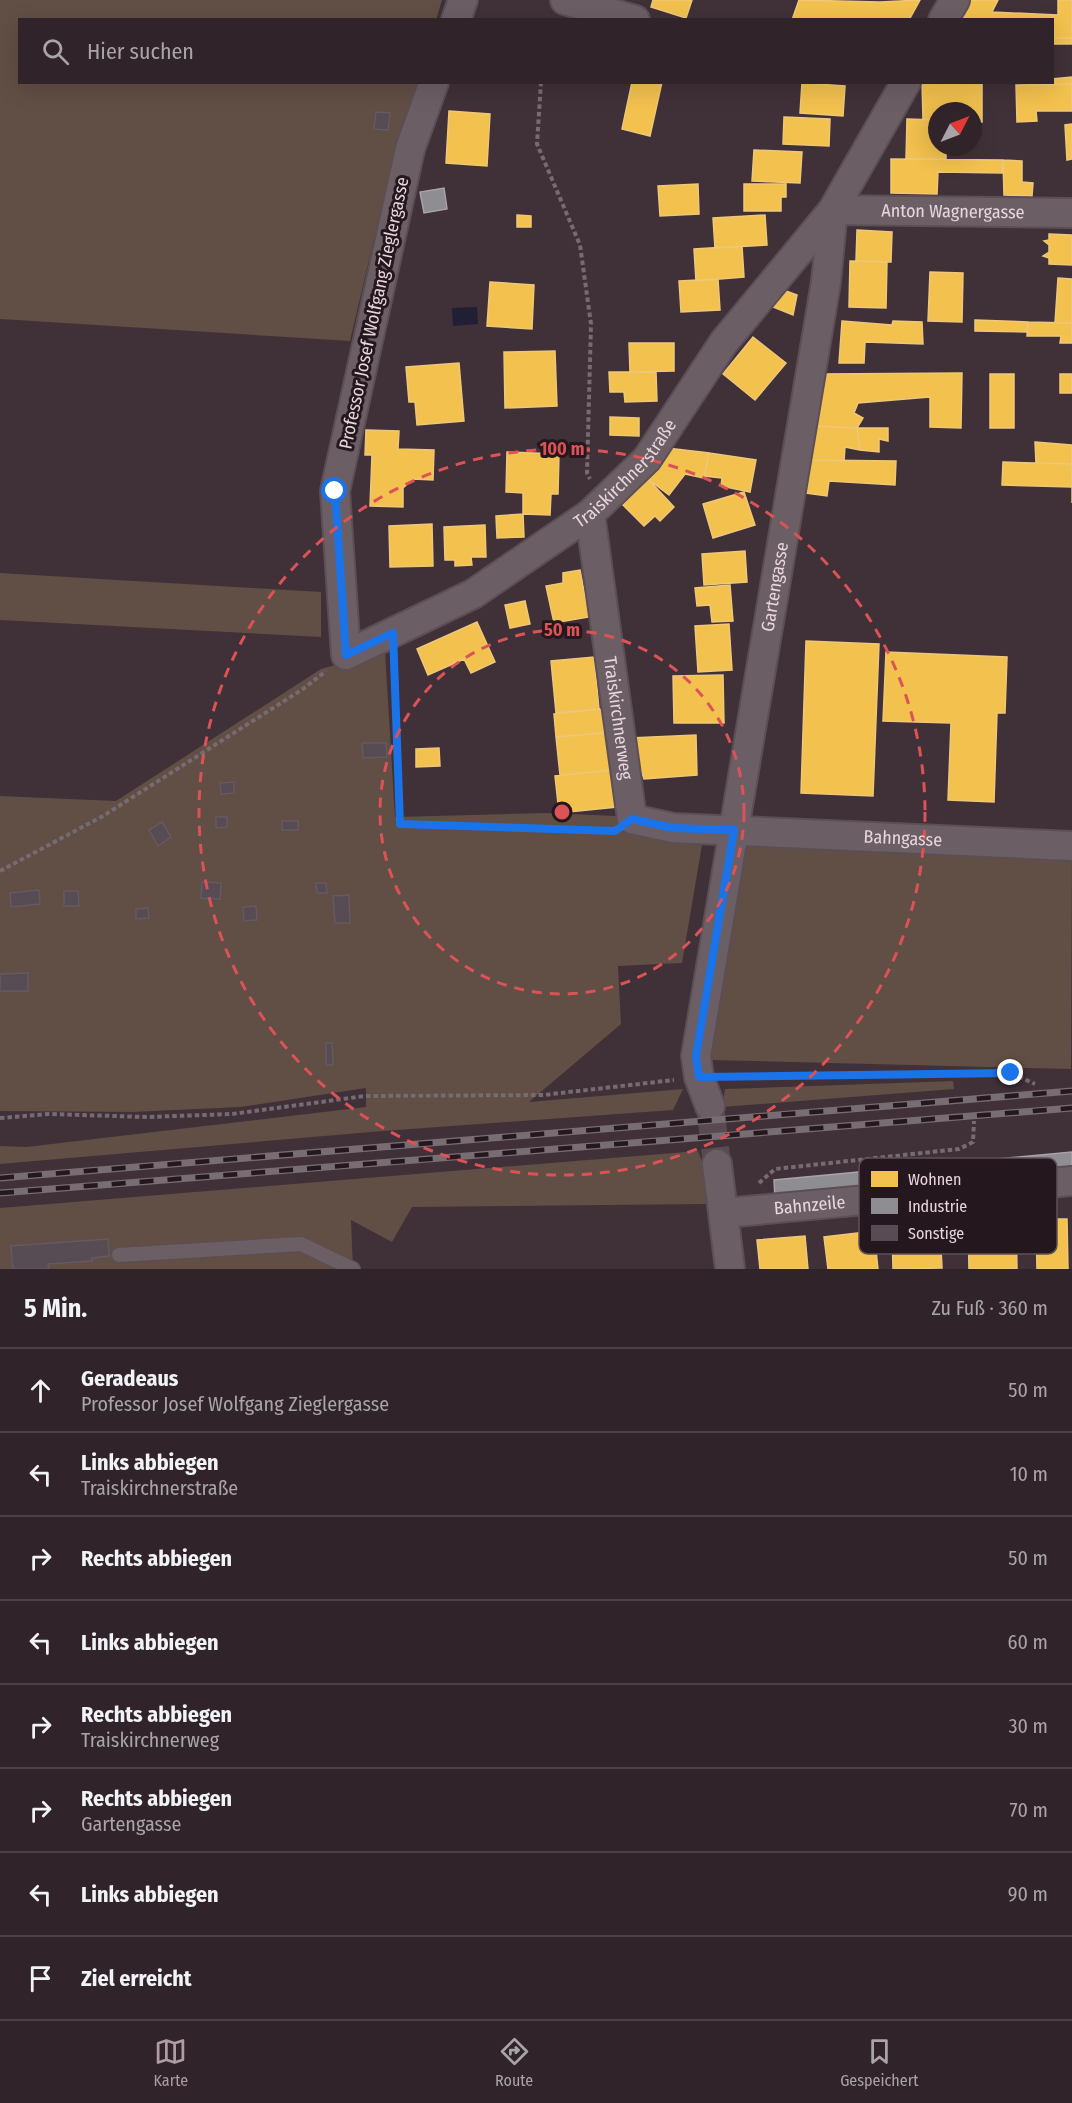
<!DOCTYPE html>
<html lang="de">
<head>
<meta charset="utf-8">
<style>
	:root { --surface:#30242a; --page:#382c32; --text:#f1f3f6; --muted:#a8a4a8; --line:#4b4147; --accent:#ae9ba4 }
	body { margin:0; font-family:"Fira Sans Condensed",sans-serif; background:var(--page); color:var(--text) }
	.compass { position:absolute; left:928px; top:102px; width:54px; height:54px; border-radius:50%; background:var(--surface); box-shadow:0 6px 24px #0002; rotate:48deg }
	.stop { position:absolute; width:18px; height:18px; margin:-14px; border:4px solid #1a73e8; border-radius:50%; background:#fff }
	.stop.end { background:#1a73e8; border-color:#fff; box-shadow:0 2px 6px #0008 }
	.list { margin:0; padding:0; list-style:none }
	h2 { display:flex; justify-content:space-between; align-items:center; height:78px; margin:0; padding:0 24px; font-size:26px }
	h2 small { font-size:20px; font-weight:400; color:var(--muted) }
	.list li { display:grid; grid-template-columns:39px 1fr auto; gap:18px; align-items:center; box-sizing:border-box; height:84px; padding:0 24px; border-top:2px solid var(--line) }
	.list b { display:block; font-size:22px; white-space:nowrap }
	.list p { margin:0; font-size:20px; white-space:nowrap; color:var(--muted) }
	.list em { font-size:20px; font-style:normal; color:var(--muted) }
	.icon { flex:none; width:33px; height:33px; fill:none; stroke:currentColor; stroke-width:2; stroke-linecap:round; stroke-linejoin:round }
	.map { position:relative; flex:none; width:1072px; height:1269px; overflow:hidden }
	.search { position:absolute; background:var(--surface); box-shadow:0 6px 24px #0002; left:18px; right:18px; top:18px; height:66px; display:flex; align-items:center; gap:15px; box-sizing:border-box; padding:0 21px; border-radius:0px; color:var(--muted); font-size:22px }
	.sheet { height:750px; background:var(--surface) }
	nav { display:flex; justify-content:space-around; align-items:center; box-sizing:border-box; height:84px; border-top:2px solid var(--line); background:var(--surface); font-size:16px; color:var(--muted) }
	nav a { display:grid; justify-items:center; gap:3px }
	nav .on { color:var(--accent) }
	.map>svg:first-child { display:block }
</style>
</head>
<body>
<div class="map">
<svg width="1072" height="1269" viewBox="0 0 1072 1269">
	<rect width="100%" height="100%" fill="#403038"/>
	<path fill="#614e45" d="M0,0h442l-6,20h-416v62l397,1 -29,96 -38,162 -350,-22z
		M0,573l321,19v45l-321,-17z
		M385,651l10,166 150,-4 72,3 86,23 -21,124 -64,3 3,58 -92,78 154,-13 -10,21 -290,21 -383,33v-18l26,1 340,-40v-19l-125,19 -109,5 -132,-1v-315l116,5 205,-132z
		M745,842l327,11 -1,216 -361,-9z
		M953,1081l1,8 -232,18 3,-18z
		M698,1151l6,15 2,38 -294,3 -20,35 -41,-22 2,49h-353v-61z"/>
	<path fill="#201f36" d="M477,307l1,17 -25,2 -1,-18z"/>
	<path fill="#f2c14e" stroke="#efc779" stroke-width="1.5" d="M653,0h39l-6,18 -35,-11z
		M799,0l81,2 40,-2 -11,20h-117z
		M969,0h29l-6,12 66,3v-15h14v38h-20v-18h-93z
		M1052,38h20v6h-20z
		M1072,77v7l-40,1v-3h20v-3z
		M632,82h30l-12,54 -28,-7z
		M922,82l60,1v39h-9v-11h-36v9l-14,-1z
		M802,83l43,3 -2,30 -43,-3z
		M1072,84v27h-36l1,10 -20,1 -1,-37z
		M449,111l41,3 -3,52 -41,-3z
		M784,117l46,2 -1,27 -46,-2z
		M907,119l30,1v27h9v12h-40z
		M1072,124v35l-5,1 -2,-35z
		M754,150l48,2 -2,31 -48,-2z
		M891,159l112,1 -1,13 -64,-1 -1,22 -46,-1z
		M1003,160l19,1v21l11,1 -1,13 -28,-1z
		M698,184l1,30 -39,2 -2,-30z
		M744,184h42v13h-5v14h-37z
		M517,215l14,1v11h-14z
		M765,215l2,30 -52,3 -2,-30z
		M857,230l35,2 -1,30 -35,-1z
		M1049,234l23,1v30l-23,-1v-6l-6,-2 6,-4v-7l-5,-4 5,-1z
		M742,246l2,31 -48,4 -2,-32z
		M850,261l37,1 -1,46 -37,-1z
		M930,272l33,1 -1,49 -34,-1z
		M1058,278l14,1v44h-17z
		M718,279l2,31 -39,2 -2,-31z
		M490,282l44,3 -2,44 -45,-3z
		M786,291l11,4 -4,20 -20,-8z
		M975,320l53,2 -1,10 -52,-1z
		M842,321l50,4 1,-4 29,1 1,22 -58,-2 -1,21h-25z
		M1028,322l44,1v20h-12l1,-7h-34z
		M753,337l33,26 -31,37 -32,-26z
		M629,343h45v28l-44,1z
		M555,351l2,55 -52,2 -1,-56z
		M459,363l5,58 -47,4 -2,-23h-6l-3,-35z
		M609,372h47l1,29 -32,1 -1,-10h-14z
		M962,373l-1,55 -31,-1v-30l-72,6 -4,10 9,5 -6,10 -42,-2 7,-52z
		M990,374h24v54h-24z
		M1060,374h12v19h-12z
		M610,417l29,1v18l-29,-1z
		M815,426l42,2 3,22 -15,-3 -1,14 -33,-1z
		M857,428h31v13l-9,-2v13l-19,-2z
		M366,430l33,1 -1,18 36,1 -1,30 -20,-1 -10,9v19l-33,-1 2,-51h-7z
		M1035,442l37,3v19l-36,-1z
		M667,448l42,5 -5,25 -19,-4 -16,21 -21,-16z
		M507,452l52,2 -1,40h-7l-1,21 -27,-1v-21l-17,-1z
		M709,453l47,7 -6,32 -29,-6 1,-8 -18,-2z
		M811,460l85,1 -1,24 -66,-4 -2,15 -21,-3z
		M1003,462l69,2v39v-16l-70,-2z
		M648,479l26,28 -14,14 -5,-5 -11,10 -22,-22z
		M744,492l11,33 -42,13 -10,-34z
		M523,514l1,23 -27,1 -1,-22z
		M432,524l1,42 -43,1 -1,-41z
		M485,525l1,32h-15l1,8 -17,1v-6h-10l-1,-33z
		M745,551l2,31 -43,3 -2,-31z
		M580,570l9,47 -35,6 -8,-37 17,-3v-10z
		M730,585l3,36 -21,1 -2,-17 -13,1 -2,-18z
		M525,601l5,23 -20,4 -5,-23z
		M477,622l18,40 -24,11 -7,-14 -36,16 -11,-26z
		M729,624l3,46 -34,2 -3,-46z
		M806,641l73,3 -6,152 -72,-3z
		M886,652l121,5 -2,56h-8l-3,89 -46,-2 3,-77 -68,-2z
		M594,657l5,52 -43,4 -5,-52z
		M723,675l1,48h-50l-1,-47z
		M602,709l2,24 -48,4 -2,-23z
		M609,732l4,38 -53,5 -4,-38z
		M696,735l1,40 -53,4 -14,-41z
		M439,748l1,18 -24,1v-18z
		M613,770l4,37 -58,6 -4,-37z
		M1036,1219h31l1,50h-31z
		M1016,1220l1,49h-48l-1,-48z
		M940,1229l2,39 -49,1 -1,-39z
		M874,1231l4,38h-50l-4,-32z
		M805,1236l3,33h-48l-3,-29z"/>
	<path fill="#8d8d92" stroke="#a9a3a9" stroke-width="1.5" d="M444,188l3,21 -23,4 -4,-21z
		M1072,1152v21l-297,26 -1,-19z"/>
	<path fill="#574c54" stroke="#655962" stroke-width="1.5" d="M376,112l14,1 -2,17 -14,-1z
		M362,743h24l1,14 -24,1z
		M234,782v11l-13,1 -1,-11z
		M216,817h11v10l-11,1z
		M282,821h16v9h-16z
		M162,822l9,15 -13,9 -9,-16z
		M202,882l19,1 -1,16 -19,-1z
		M316,883h10l1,10h-10z
		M39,890l1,14 -29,3 -1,-14z
		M64,891h14l1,15h-15z
		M349,895l1,28h-15l-2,-27z
		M256,906l1,14 -13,1 -1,-14z
		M148,908l1,10 -13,1v-10z
		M28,973v18h-28v-17z
		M326,1043h6l1,22h-7z
		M108,1239l1,17 -17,2v3l-44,3 1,5h-36l-2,-23z"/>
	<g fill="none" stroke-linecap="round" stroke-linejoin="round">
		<path stroke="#594951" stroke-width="28" stroke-dasharray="28 14" stroke-linecap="butt" d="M710,1106l7,58"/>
		<g stroke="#5c4e55" stroke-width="16">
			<path id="lane" d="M119,1255l182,-11 52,25"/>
		</g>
		<g stroke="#5c4e55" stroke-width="32">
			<g id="street">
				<path d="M565,0l70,20"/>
				<path d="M456,20l7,-20"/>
				<path d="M943,20l12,-20"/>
				<path id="s1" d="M434,82l-24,67 -75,342 11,164 127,-61 117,-80 57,-55 77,-117 109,-132"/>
				<path id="s2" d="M833,210l239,3"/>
				<path id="s3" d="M590,514l42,305 41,9 399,18"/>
				<path id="s4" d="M710,1106l-11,-29 -3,-21 130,-774 7,-72 73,-128"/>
				<path d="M717,1164l13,105"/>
				<path id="s5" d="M724,1213l348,-32"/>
			</g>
		</g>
		<path stroke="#766b70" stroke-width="4" stroke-dasharray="4.5 3" stroke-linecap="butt" d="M541,82l-4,62 43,101 11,79 -4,149 3,6
			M394,661l7,163 210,7
			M0,871l103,-55 200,-127 23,-18
			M727,1077l284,-4 24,11
			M0,1118l49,-4 98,3 85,-3 133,-18 178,-1 131,-15
			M759,1183l16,-14 184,-20 14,-7 1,-21"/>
		<use href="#lane" stroke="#6b5f65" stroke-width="14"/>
		<use href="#street" stroke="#6b5f65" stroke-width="28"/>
		<g stroke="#786d73" stroke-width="7">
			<path id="rail" d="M0,1178l1072,-87
				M0,1193l1072,-85"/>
		</g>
		<use href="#rail" stroke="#24171d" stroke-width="4.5" stroke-dasharray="14" stroke-linecap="butt"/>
	</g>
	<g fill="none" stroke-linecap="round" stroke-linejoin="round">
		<path stroke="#1a73e8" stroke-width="8" d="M335,491l11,164 47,-22 7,191 215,7 17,-12 41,9 61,2 -38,226 3,21 312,-4"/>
	</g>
	<g fill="none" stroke="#db5356" stroke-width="3" stroke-dasharray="10 8">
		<circle cx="562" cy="812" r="182"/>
		<circle cx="562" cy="812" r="363"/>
	</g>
	<g text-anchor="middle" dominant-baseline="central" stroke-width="6" stroke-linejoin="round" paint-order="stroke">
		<g font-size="18" fill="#e9d5de" stroke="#24171d">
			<text stroke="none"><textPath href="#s2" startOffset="120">Anton Wagnergasse</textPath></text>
			<text transform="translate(374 313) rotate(-78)">Professor Josef Wolfgang Zieglergasse</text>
			<text stroke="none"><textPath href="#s1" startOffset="922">Traiskirchnerstraße</textPath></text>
			<text stroke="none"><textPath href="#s4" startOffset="528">Gartengasse</textPath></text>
			<text stroke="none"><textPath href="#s3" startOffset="206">Traiskirchnerweg</textPath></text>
			<text stroke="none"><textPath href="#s3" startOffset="580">Bahngasse</textPath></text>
			<text stroke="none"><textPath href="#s5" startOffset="86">Bahnzeile</textPath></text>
		</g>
	</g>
	<rect x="859" y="1158" width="198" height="96" rx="9" fill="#24171d" stroke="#5f5057" stroke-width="1.5"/>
	<rect x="871" y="1171" width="27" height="16" fill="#f2c14e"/>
	<rect x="871" y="1198" width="27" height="16" fill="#8d8d92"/>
	<rect x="871" y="1225" width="27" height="16" fill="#574c54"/>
	<g font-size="16" fill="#e9d5de">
		<text x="908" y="1185">Wohnen</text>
		<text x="908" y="1212">Industrie</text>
		<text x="908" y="1239">Sonstige</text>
	</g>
	<circle cx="562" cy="812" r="9" fill="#db5356" stroke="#24171d" stroke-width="3"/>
	<g font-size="18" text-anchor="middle" font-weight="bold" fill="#db5356" stroke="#24171d" stroke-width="6" stroke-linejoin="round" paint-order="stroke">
		<text x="562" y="455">100 m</text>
		<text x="562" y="636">50 m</text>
	</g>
</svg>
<svg class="compass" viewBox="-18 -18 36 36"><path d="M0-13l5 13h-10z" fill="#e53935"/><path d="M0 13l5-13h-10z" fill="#a8a4a8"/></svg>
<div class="stop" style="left:335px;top:491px"></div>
<div class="stop end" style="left:1011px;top:1073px"></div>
<div class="search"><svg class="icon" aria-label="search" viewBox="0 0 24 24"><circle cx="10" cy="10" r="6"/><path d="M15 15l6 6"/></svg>Hier suchen</div>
</div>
<section class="sheet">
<h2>5 Min.<small>Zu Fuß · 360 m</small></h2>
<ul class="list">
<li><svg class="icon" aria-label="ahead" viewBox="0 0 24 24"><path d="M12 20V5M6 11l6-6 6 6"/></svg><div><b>Geradeaus</b><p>Professor Josef Wolfgang Zieglergasse</p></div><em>50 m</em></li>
<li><svg class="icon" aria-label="left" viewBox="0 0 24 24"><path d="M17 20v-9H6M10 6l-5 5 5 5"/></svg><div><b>Links abbiegen</b><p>Traiskirchnerstraße</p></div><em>10 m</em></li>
<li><svg class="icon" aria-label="right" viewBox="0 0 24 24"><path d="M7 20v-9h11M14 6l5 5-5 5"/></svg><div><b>Rechts abbiegen</b></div><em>50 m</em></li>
<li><svg class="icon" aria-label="left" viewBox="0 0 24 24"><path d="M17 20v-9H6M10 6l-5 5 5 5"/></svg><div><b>Links abbiegen</b></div><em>60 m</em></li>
<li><svg class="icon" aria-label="right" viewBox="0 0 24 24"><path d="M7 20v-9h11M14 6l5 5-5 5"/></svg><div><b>Rechts abbiegen</b><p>Traiskirchnerweg</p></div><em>30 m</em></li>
<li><svg class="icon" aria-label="right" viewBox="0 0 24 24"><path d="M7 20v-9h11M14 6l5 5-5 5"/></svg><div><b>Rechts abbiegen</b><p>Gartengasse</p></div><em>70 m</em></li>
<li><svg class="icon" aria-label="left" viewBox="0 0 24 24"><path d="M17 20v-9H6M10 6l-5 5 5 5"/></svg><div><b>Links abbiegen</b></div><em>90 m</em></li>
<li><svg class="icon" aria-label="arrive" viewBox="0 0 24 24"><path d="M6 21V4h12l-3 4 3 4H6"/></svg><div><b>Ziel erreicht</b></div></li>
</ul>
</section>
<nav>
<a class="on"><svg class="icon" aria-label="map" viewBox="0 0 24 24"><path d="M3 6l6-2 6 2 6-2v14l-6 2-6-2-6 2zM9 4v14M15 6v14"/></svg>Karte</a>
<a><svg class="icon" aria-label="directions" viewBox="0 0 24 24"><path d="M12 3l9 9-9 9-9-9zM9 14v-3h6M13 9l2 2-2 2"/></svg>Route</a>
<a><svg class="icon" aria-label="saved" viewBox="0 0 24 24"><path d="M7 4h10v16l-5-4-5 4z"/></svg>Gespeichert</a>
</nav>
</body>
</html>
